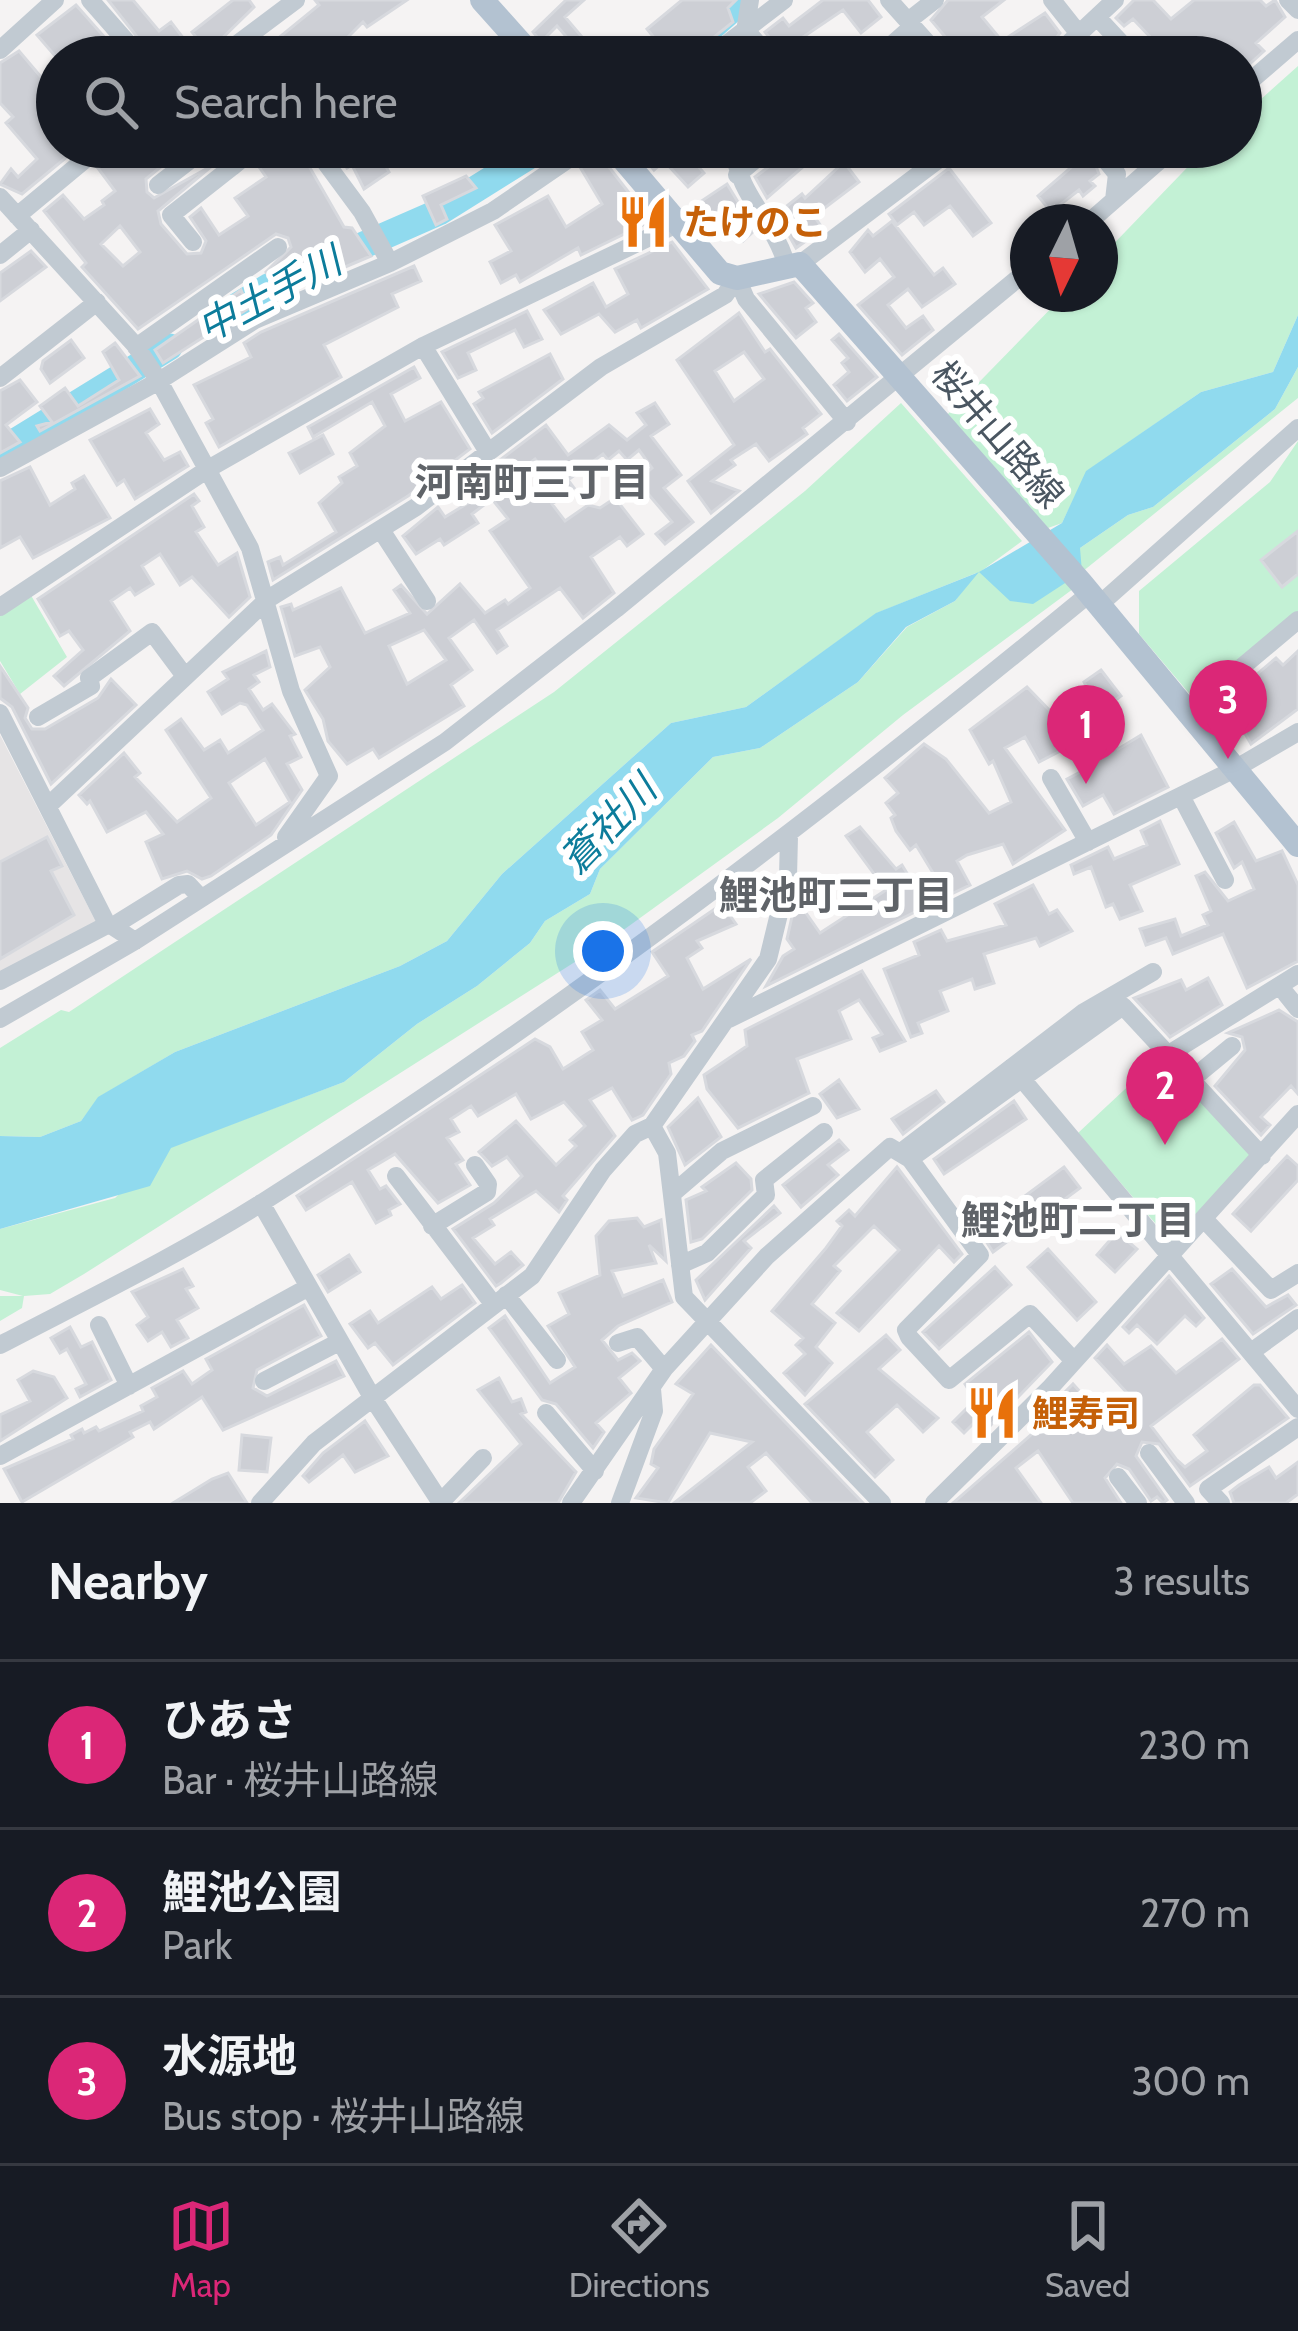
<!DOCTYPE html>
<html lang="en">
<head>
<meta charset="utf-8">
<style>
	:root { --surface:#171b24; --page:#20242c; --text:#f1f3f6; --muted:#9ea1a6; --line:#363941; --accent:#db2777 }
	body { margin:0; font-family:Cabin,"Noto Sans JP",sans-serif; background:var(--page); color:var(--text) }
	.compass { position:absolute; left:1010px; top:204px; width:108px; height:108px; border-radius:50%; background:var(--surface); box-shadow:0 3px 9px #0004; rotate:185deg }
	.you { position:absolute; left:603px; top:951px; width:42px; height:42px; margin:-30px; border:9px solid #fff; border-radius:50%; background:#1a73e8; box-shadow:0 0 0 18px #1a73e833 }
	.badge { display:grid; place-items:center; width:78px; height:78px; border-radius:50%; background:var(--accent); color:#fff; font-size:39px; font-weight:700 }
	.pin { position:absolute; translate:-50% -99px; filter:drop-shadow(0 3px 6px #0008) }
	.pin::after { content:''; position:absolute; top:63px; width:42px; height:36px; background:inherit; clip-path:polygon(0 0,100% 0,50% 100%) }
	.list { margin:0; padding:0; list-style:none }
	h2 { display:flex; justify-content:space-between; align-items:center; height:156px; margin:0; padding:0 48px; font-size:51px }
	h2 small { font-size:39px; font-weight:400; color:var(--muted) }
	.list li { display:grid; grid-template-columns:78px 1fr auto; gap:36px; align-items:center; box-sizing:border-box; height:168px; padding:0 48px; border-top:3px solid var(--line) }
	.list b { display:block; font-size:45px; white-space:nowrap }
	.list p { margin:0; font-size:39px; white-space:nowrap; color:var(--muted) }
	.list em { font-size:39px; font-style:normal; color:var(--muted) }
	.icon { flex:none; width:66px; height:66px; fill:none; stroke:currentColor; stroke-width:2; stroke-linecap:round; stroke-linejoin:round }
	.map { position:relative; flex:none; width:1298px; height:1503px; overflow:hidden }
	.search { position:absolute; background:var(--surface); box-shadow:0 3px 9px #0004; left:36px; right:36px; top:36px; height:132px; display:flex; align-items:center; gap:30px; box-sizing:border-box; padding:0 42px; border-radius:66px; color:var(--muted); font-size:45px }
	.sheet { height:660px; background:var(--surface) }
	nav { display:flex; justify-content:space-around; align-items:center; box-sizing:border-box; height:168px; border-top:3px solid var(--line); background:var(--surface); font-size:33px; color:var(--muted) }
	nav a { display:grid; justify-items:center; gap:6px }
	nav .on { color:var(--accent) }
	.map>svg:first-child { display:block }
</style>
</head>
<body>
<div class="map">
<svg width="1298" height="1503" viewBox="0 0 1298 1503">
	<rect width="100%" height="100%" fill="#f5f3f3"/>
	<path fill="#e6e4e5" d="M0,735l96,187 -96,51z"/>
	<path fill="#c3f1d5" d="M1298,66v249l-25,57 -72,20 -114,79 -25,52 -14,5 -101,-113 118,-121h35v-36l107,-111h34v-30z
		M1298,367v31l-5,4 -211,170 -1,11 -178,132 -125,103 -167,121 -527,335 -34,20 -26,2 -2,12 -22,13v-25h23l-23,-6v-61l115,-31 56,-51 173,-65 73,-58 60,-38 53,-43 15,-22 45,-27 10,-25 113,-112 47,-9 98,-66 49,-55 48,-26 21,-28 -99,40 -131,94 -75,16 -169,151 -55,67 -47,25 -225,86 -76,45 -18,24 -41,16 -40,-1v-88l61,-38 8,2 485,-320 251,-201 96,-88 121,138 -42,31 100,-24 48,-33 25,-8 122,-98z
		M1298,441v170l-105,87 -54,-64v-43l131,-109z
		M29,592l38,65 -47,37 -20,-33v-51z
		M1165,1062l89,94 -81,88 -95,-111 75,-70z"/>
	<path fill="#90daee" d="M1298,315v52l-23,42 -122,98 -25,8 -48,33 2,24 -49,32 -23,-3 -31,-29 -24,29 -49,26 -48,55 -98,66 -47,9 -113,112 -10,25 -45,27 -15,22 -53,43 -60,38 -73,58 -173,66 -21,38 -150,43v-93l40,1 41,-16 17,-24 77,-45 225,-86 47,-25 55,-67 169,-151 75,-16 130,-94 103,-41 83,-49 24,-52 115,-79 72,-20z"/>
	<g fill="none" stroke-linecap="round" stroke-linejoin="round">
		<path stroke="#90daee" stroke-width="27" d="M678,57l64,-57
			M218,318l52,-32 169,-74 104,-65
			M0,451l169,-104"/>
	</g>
	<path fill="#cdcfd5" stroke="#d7d9de" stroke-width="3" fill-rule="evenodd" d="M108,0h25l26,31 12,-9 13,17 -31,18z
		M233,0h16l5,7 -46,45 -16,-20z
		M315,0h92l-40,27 -4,-5 -35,35h-73l64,-52z
		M566,0h18l-19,17 34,40h-15l-27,-31 -16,16 -8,-10z
		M682,0h54l-8,8 5,14 -35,28 -9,-10 -20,17h-35l22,-17 -9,-11z
		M823,0h45l13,17 -20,16 -18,-23 -62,42 -16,-20 18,-14 6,8z
		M948,0h56l-22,17 20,24 43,-28 15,20 -19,24h-79l-31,-37z
		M1134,0h19l18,19 23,-19h66l6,6 9,-6 10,17 -29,26 8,8 -21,19 -2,-13h-51l-11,-12 -14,12h-32l20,-17 -20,-21 -9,7 -8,-8z
		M76,5l39,44 -9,8h-50l-19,-22z
		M19,51l22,26 16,-14v84h22l-57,47 -22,-10 11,-15 7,8 19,-18 -31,-36 7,-6 -13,-14v-40z
		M130,147h13l9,12 18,-12h15l-39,32 1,13 7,6 59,-33 -55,46 3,13 26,30 14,-1 5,-12 -16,-24 11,-9 18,27 29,-19 -13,-18 31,-21 -9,-13 12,-17h29l46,80 8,1 19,28 -92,39 -13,-23 25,-25 -3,-9 -12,-4 -138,95 -56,-62 4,-4 -42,-52 19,-16 21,24 20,-14 -2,-4 13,-10 -18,-24 18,-17 3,5zM120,226l20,26 -17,14 -22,-22z
		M331,147h44l14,25 -25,17 -12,-24 -5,3z
		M647,147h34l23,26 -16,14 -24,-26 -10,9 -14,-17z
		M795,147h31l-59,51 -12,-21z
		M1090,151l9,23 -9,7 5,5 -12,10 -4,-6 -28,22 -13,-16z
		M598,153l53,68 -70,34 -3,-7 -58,34 -4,-7 -15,8 -11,-21 21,-11 -16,-26 53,-29 18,31 36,-23 -22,-37z
		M844,162l15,20 -45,34 9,13 -27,19 -19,-34 25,-20 3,4z
		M949,168l42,55 -18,13 -23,-30 -26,19 -10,-13 -17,13 -8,-11z
		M466,176l10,12 -35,17 6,14 -11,6 -13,-29z
		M727,184l28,46 -12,11 -14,-18 -19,13 -22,-26z
		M892,221l42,54 9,-7 12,16 -33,23 -14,-18 -20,16 18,23 17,-12 10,14 -31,25 -44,-50 36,-28 -14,-18 -15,13 -15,-20 18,-22 5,6z
		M672,242l36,47 -67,39 -4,-8 -22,12 -16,-18 -38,20 -17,-24 49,-27 13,24 22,-13 -13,-25z
		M31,251l15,16 -46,34v-28z
		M414,266l7,15 -29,13 6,13 -74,38 17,32 -122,70 -13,-24 7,-4 -19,-34 57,-28 -7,-14 17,-11z
		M794,282l19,21 -7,5 10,14 -20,16 -37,-44z
		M241,290l8,18 -86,55 -8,-13z
		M527,311l15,28 -18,8 -9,-17 -47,23 8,17 -18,8 -16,-26z
		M739,313l26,39 5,-3 51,65 -18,14 4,6 -38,27 -13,-17 -25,16 4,5 -23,16 27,10 -28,22 -23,-32 46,-36 -57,-85zM744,352l20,27 -30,22 -19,-30z
		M839,334l38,43 -30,24 -13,-16 15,-13 -7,-9 6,-5 -16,-18z
		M71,340l13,18 -34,25 -9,-14 2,-8z
		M115,343l25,33 -100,55 -3,-5 15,-4 -12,-16 25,-18 13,18 41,-26 -16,-28z
		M550,354l13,25 -71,54 -18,-29 9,-6 -4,-6z
		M414,367l6,11 -29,16 14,27 36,-19 29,47 -62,47 -135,84 -5,-18 12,-5 3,8 53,-33 -17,-29 23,-20 -3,-6 18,-11 -7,-13 35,-27 -13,-24 -59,35 -5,-10z
		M20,380l17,22 -31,23 14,17 -20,11v-62z
		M655,403l14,21 -18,12 30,39 -17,13 29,34 -28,22 -9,-10 16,-12 -35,-41 15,-13 -13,-18 -12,10 -8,-9 -11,9 -5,-6 -35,26 6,8 -22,16 13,17 23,-16 12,3 15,-10 28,36 -16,12 -7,-9 -29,20 23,36 -31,25 -23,-30 -63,42 10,16 -10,7 -23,-33 -25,18 23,32 -21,15 13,21 -85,52 -6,-9 -26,15 -19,-23 -5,-22 -18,-29 25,-23 -10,-20 -25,9 -14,-49 10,-3 2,6 48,-22 24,45 45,-20 -16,-23 7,-5 26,29 33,-30 25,29 20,-13 3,4 22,-16 -40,-57 18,-12 -16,-20 -20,15 6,9 -34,22 -4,-6 -24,15 -13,-18 35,-29 7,10 23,-14 -9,-12 87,-66 22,30 41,-30 18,15 19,-15 -9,-12zM535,459l18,23 -32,23 -17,-23zM424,630l22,30 -39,24 -18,-38z
		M150,409l9,15 -13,9 18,27 16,-8 8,14 -53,33 -11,-19 -7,5 -27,-45z
		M323,435l10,19 -33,19 -11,-20z
		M30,467l20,38 25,-16 -3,-6 12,-7 26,42 -77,40 -13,-21 -20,11v-67z
		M194,494l5,7 -7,5 12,21 -8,5 22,33 19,-12 13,44 -21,20 -37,-40 -12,8 -20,-31 -18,12 11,18 -18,11 -5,-7 -19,13 19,30 -66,55 -10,-10 29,-26 -14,-19 -9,5 -22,-37z
		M1298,531v43l-16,13 -21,-27z
		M266,651l4,16 -16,8 5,7 -10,7 14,21 9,-6 23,30 -5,2 11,21 -14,7 15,26 -31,45 -60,41 -9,3 -15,-8 -25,8 -16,-37 17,-8 -17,-22 -39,20 -17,-31 -3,3 -8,-9 45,-42 16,20 -5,4 42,45 34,-24 -45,-68 15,-11 23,31 16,-10 8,13 35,-23 -16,-25 -7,-2 -18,11 -14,-22 20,-13 -5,-7zM265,759l25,43 -34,23 -27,-42z
		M1298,651v58l-47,35 -12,-21 -22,-15 59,-50 7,7z
		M0,666l28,42 -3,10 7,11h13l53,-31 13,-19 25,26 -85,79 -39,-77 -12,-9z
		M1101,670l20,26 -21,16 -16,-30z
		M1027,687l32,33 13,-8 17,25 16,-9 13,21 23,-14 27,52 -54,27 -11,-19 -20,11 -16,-27 17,-9 -14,-24 -31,16 -14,-25 -20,11 60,82 -52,34 -10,-20 -36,11 -10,6 13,24 -23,11 -31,-51 -6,5 -14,-19 -5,-13 4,-3 -9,-12 12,-10 -13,-15 39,-34 22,15 43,54 22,-11 -18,-41 -4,3 -19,-34z
		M1160,821l19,43 -49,21 12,26 -22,8 -7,-15 -7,3 -15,-40 -17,7 -3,-9 37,-18 6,12 33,-14 -6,-14z
		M1234,822l22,39 26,-10 16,34v76l-51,27 -24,-54 -50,20 -7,-16 -20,7 -6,-16 35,-10 6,17 27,-11 -5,-10 8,-4 -15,-35 9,-4 23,29 26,-12 -12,-27 -8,6 -18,-35z
		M860,827l36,42 6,-4 25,41 -161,80 17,-30 11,-7 -7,-10 6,-27 8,-6 19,27 66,-43 -40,-54z
		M47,837l15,29 -11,5 23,44 -74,44v-97z
		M1033,885l16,29 8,-4 15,21 -32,15 -4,-8 -52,16 10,29 -19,6 -3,-10 -32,12 8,20 -30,12 4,10 -11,4 -27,-68 35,-14 -5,-13 27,-12 6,11 59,-16 -11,-21z
		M722,904l14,20 -39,17 5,7 -15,10 16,31 48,-30 -49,72 -10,4 3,6 -11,15 -15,7 2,11 -28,41 -11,5 -20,-32 -22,12 25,36 -52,60 4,4 -8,12 -23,-21 -46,28 4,6 -21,13 22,26 16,-12 12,13 -22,18 -5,3 -43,-57 41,-26 28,-27 -15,-19 -15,9 -13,-14 37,-31 40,44 20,-19 -6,-6 15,-14 -21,-24 -33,17 -15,-25 -38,22 -7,-10 -20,13 8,13 -12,6 16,22 -7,4 14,21 -32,18 -43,-49 -27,16 12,19 6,-3 14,18 -11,6 2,5 -15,8 -24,-41 -46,28 -9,-14 238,-157 15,8 13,22 30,-19 -11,-18 20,-12 -16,-20 14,-10 15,19 53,-33 -16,-24z
		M862,971l43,70 -25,10 -7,-13 9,-4 -23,-34 -20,11 12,28 -54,20 12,34 -71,35 -31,-39 -3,-14 43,-29 -2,-16z
		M1208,978l14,27 -52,32 -36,-39 47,-18 5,10z
		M1279,1010l19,12v72l-7,-8 -30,31 9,8 -9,10 -46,-49 30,-36 -3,-13 -14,-4z
		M839,1080l20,29 -22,9 -17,-24z
		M936,1091l8,11 -41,32 -11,-15z
		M698,1098l23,39 -36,28 -17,-38z
		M1014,1101l12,18 -82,55 -10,-15z
		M839,1140l9,10 -20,15 10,10 -37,32 -18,-22z
		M1287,1156l11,10v14l-47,51 -18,-17z
		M736,1163l15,16 1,11 -50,49 -11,3 -5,-42 20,-9 -4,-4z
		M897,1167l65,87 -8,8 -15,-16 -80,85 -22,-18 62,-63 -25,-24 -40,40 6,5 -28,33 23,19 -19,24 16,16 -27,32 -21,-22 21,-19 -9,-9 7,-7 -31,-27 54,-63 16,-22 -5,-5 12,-11 6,6z
		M1064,1167l16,21 -87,64 -14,-22z
		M774,1206l6,7 -36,28 7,7 -46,52 -9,-20z
		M637,1218l7,9 17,-7 5,41 -17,-16 7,18 -44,8 11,25 40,-16 9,22 -54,24 -16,14 16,20 14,-7 8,8 -21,17 12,15 -35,30 8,9 -11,16 -37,-44 -14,-4 -53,-72 16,-12 45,67 25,-16 -27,-41 21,-12 -10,-21 41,-18 -4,-39 13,-15z
		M1117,1232l20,17 -22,23 -18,-17z
		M1048,1249l48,53 -19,18 -49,-53z
		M349,1255l11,17 -32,20 -10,-17z
		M995,1267l16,18 -72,64 -16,-17z
		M183,1269l10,17 -7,3 12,19 -21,12 11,18 -17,9 -9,-15 -14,9 -11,-16 11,-8 -16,-25z
		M1232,1269l34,38 22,-12 8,10 -43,29 -42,-50z
		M1169,1276l35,42 -8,8 -11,-10 -28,28 -20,-19 -8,8 -6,-6z
		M462,1285l13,18 -82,62 -18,-22 -7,5 -18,-24 20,-13 8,12 54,-36 9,12z
		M304,1305l17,31 -64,34 -4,18 14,8 69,-35 8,15 -121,54 -21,-33 -48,32 -4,-7 -20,10 3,5 -111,65 -18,-33 69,-30 -2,-4 11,-6 2,4 12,-6 3,4 44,-20 -2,-5 16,-9 -5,-9 31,-17 9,13 20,-14 -6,-11z
		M70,1327l11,20 11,-5 19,38 -31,17 -4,-8 10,-5 -19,-35 -7,4 -9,-15z
		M1029,1332l23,30 -68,70 -9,-10 -11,11 -11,-11 22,-22 -10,-16z
		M886,1335l14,15 -21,19 59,49 -15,14 -26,-27 -30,27 26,28 -18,17 -70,-73z
		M1222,1339l17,20 -88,67 25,33 9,8 22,-16 -13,-16 60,-50h6l28,33 -98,68 -31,-42 -17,-2 -6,14 31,44 -4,3 -6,-6 -6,4 -22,-32 -12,-5 -12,14 16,25h-48l-35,-52 -22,17 25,35h-88l95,-83 -5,-6 30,-30 18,20 10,-8 19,23 19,-13 -44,-48 12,-13 17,19 27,-18 25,27z
		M711,1345l152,158h-51l-46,-50 -18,14 18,24 -16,12h-76l78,-61 -42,-9 -42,70 -32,-5 22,-30 -7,-4 3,-15 39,-55 -17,-10z
		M33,1371l21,6 13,21 -67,43v-26l30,-14 -12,-21z
		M499,1378l13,24 9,-3 5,13 -5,2 55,58 -18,31h-99l62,-59 -43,-54z
		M365,1421l23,35 -33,16 -12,-17 -34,27 -6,-6 20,-23z
		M242,1435l29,3 -4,34 -28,-2z
		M1298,1462v32l-12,9h-52l-4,-11 9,-7 30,-18 7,11z
		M228,1473l19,30h-74l39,-24z"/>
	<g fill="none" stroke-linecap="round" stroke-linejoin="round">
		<path stroke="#c1cad2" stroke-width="18" d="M90,0l50,57
			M889,0l51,57
			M1052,0l27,34
			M1288,0l10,10
			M1097,17l26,28 -14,12
			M908,21l27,-21
			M745,29l24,28
			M0,50l55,-50
			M220,57l76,-57
			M352,57l4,-3
			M710,57l74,-57
			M741,57l9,-57
			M878,57l35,-31
			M1054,57l61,-57
			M1241,89l57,-49
			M314,147l48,65 28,51
			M734,147c3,48 39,72 52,116
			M1104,158l13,16 -3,26
			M232,167l24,-20
			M737,175l33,-28
			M158,185l49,-38
			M0,197l135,148 24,36 91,167 41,143 38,85 -43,61
			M17,216l83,-69
			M1089,222l86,-75
			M193,242l-22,-27 61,-48 -16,-20
			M0,255l31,-25
			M800,264l155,-117
			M737,278l9,21 101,123
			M423,346l65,106
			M136,347l142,-100
			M0,378l97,-76
			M0,468l159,-87 96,-61 135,-57 103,-52 93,-64
			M381,530l46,71
			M1099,605l199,-177
			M0,607l208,-138 215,-123 254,-122
			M0,713l106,209 29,19
			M1186,714l112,-94
			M38,717l53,-31 -2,-8 63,-46 32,43
			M1051,778l37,64
			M1181,796l44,84
			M49,805l219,-206 148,-92 185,-140 124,-72 12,-17
			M113,926l66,-41 9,-1 13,14
			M0,981l109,-57
			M1286,994l12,15
			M0,1019l135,-78 310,-199 171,-133 412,-339
			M729,1019l504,-249 65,-38
			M1169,1054l129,-80
			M1012,1067l286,342
			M1192,1079l40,-33
			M652,1126l15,27 17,144 198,206
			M900,1153l184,-141 69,-40
			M910,1159l70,96 -74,75 3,7 40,43 81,-66 44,47
			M396,1176l98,129
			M672,1194l50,-43 91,-45
			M261,1203l111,194 69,106
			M1204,1219l67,71 27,-17
			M432,1226l55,-34 1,-8 -13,-19
			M680,1265l27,-12 59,-58 -2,-15 60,-48
			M506,1295l51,65
			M99,1325l30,61
			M618,1343l19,-6 27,32
			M0,1345c88,-46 179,-90 263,-143 290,-183 562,-391 826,-608
			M1251,1352l47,-34
			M264,1381l75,-39
			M546,1413l49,58
			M1149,1453l37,50
			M0,1456l307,-168
			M1118,1477l20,26
			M441,1502l42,-44
			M260,1503l54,-60 218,-167 71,-106 32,-36 17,-8 116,-167 20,-82 1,-41
			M571,1503l93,-134 103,-113 123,-109 20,12 213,-153 139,150
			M620,1503l34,-92 -2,-22
			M934,1503l115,-114 249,-275
			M1221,1503l-13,-14 90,-62"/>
		<path stroke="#b3c2d1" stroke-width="24" d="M482,0l51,57
			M613,147l107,126 17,5 63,-14 281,319 217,262"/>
	</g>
	<defs>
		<g id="restaurant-bare" transform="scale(4.14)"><path d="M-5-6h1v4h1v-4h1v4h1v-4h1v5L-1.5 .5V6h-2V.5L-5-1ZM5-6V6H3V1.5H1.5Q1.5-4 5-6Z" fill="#e8710a" stroke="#fff" stroke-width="2.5" paint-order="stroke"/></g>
	</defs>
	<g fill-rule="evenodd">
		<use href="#restaurant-bare" x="643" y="222"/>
		<use href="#restaurant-bare" x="992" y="1413"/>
	</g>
	<g text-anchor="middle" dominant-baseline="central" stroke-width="12" stroke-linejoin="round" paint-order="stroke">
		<g font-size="36" font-weight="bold" fill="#c56008" stroke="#fff" text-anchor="start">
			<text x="683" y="222">たけのこ</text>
			<text x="1032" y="1413">鯉寿司</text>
		</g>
		<g font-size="36" fill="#4a5661" stroke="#fff">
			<text transform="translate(998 434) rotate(49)">桜井山路線</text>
		</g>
		<g font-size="39" font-style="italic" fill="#0c7c9b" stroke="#fff">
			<text transform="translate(269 294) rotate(-28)">中土手川</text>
			<text transform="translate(608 824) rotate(-46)">蒼社川</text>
		</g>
		<g font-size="39" font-weight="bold" fill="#5f6368" stroke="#fff">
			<text x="532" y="482">河南町三丁目</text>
			<text x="836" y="895">鯉池町三丁目</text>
			<text x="1078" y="1220">鯉池町二丁目</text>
		</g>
	</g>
</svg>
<svg class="compass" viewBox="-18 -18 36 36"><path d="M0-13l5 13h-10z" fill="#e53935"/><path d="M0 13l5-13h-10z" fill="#9ea1a6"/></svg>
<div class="you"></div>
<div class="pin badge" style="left:1086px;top:784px">1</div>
<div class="pin badge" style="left:1165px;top:1145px">2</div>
<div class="pin badge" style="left:1228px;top:759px">3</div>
<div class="search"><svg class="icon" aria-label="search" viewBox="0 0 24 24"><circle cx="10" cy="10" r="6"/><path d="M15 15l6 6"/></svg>Search here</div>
</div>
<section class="sheet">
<h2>Nearby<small>3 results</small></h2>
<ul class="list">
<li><span class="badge">1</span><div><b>ひあさ</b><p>Bar · 桜井山路線</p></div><em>230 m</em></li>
<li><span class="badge">2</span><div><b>鯉池公園</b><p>Park</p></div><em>270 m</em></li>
<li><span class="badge">3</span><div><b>水源地</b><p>Bus stop · 桜井山路線</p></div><em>300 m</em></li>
</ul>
</section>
<nav>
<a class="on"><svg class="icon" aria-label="map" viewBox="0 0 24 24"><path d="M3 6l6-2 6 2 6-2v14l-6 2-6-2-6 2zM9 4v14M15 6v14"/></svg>Map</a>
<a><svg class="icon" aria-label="directions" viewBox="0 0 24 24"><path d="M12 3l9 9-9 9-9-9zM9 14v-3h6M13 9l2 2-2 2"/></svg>Directions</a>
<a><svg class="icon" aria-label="saved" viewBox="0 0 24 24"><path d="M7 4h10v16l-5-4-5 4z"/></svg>Saved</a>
</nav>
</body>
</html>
